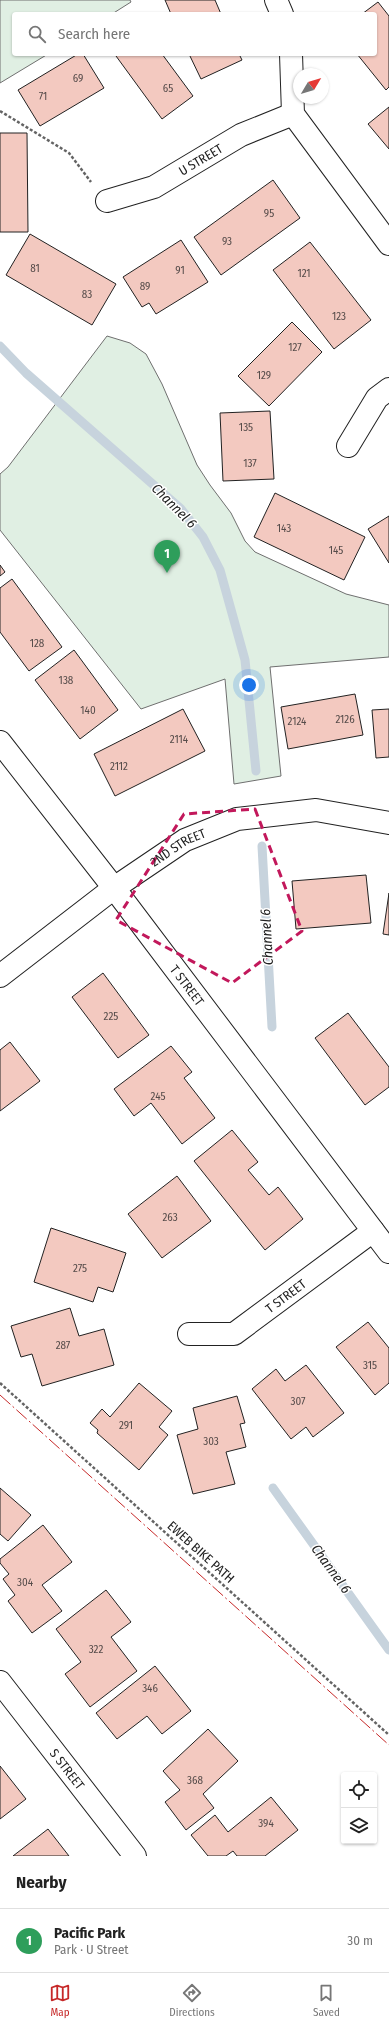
<!DOCTYPE html>
<html lang="en">
<head>
<meta charset="utf-8">
<style>
	:root { --surface:#fff; --page:#f2f2f2; --text:#222; --muted:#767676; --line:#e0e0e0; --accent:#c62828 }
	body { margin:0; font-family:"Fira Sans Condensed",sans-serif; background:var(--page); color:var(--text) }
	.controls { position:absolute; right:12px; bottom:12px; display:grid; overflow:hidden; border-radius:4px; box-shadow:0 1px 3px #0004 }
	.controls button { width:36px; height:36px; display:grid; place-items:center; padding:0; border:0; border-bottom:1px solid var(--line); background:var(--surface); color:var(--text); font:20px sans-serif }
	.compass { position:absolute; left:293px; top:68px; width:36px; height:36px; border-radius:50%; background:var(--surface); box-shadow:0 1px 3px #0004; rotate:52deg }
	.you { position:absolute; left:249px; top:685px; width:14px; height:14px; margin:-10px; border:3px solid #fff; border-radius:50%; background:#1a73e8; box-shadow:0 0 0 6px #1a73e833 }
	.badge { display:grid; place-items:center; width:26px; height:26px; border-radius:50%; background:var(--accent); color:#fff; font-size:13px; font-weight:700 }
	.pin { position:absolute; translate:-50% -33px; filter:drop-shadow(0 1px 2px #0008) }
	.pin::after { content:''; position:absolute; top:21px; width:14px; height:12px; background:inherit; clip-path:polygon(0 0,100% 0,50% 100%) }
	.list { margin:0; padding:0; list-style:none }
	h2 { display:flex; justify-content:space-between; align-items:center; height:52px; margin:0; padding:0 16px; font-size:17px }
	h2 small { font-size:13px; font-weight:400; color:var(--muted) }
	.list li { display:grid; grid-template-columns:26px 1fr auto; gap:12px; align-items:center; box-sizing:border-box; height:64px; padding:0 16px; border-top:1px solid var(--line) }
	.list b { display:block; font-size:15px; white-space:nowrap }
	.list p { margin:0; font-size:13px; white-space:nowrap; color:var(--muted) }
	.list em { font-size:13px; font-style:normal; color:var(--muted) }
	.icon { flex:none; width:22px; height:22px; fill:none; stroke:currentColor; stroke-width:2; stroke-linecap:round; stroke-linejoin:round }
	.map { position:relative; flex:none; width:389px; height:1856px; overflow:hidden }
	.search { position:absolute; background:var(--surface); box-shadow:0 1px 3px #0004; left:12px; right:12px; top:12px; height:44px; display:flex; align-items:center; gap:10px; box-sizing:border-box; padding:0 14px; border-radius:4px; color:var(--muted); font-size:15px }
	.sheet { height:116px; background:var(--surface) }
	nav { display:flex; justify-content:space-around; align-items:center; box-sizing:border-box; height:56px; border-top:1px solid var(--line); background:var(--surface); font-size:11px; color:var(--muted) }
	nav a { display:grid; justify-items:center; gap:2px }
	nav .on { color:var(--accent) }
	.map>svg:first-child { display:block }
</style>
</head>
<body>
<div class="map">
<svg width="389" height="1856" viewBox="0 0 389 1856">
	<rect width="100%" height="100%" fill="#fff"/>
	<path fill="#e0efe3" stroke="#6f6f6f" d="M0,0h130l1,2 -19,12h-98v40h34l-48,29z
		M107,336l23,7 16,11 16,30 35,81 13,20 21,28 14,28 10,11 91,42 43,11v52l-119,10 11,109 -47,8 -9,-105 -84,30 -141,-179v-56l8,-7z"/>
	<g fill="none" stroke-linecap="round" stroke-linejoin="round">
		<path stroke="#c7d3dd" stroke-width="9" d="M0,346l26,27 155,136 22,28 17,33 25,90 11,111
			M262,846l10,181
			M273,1488l116,162"/>
	</g>
	<path fill="#f3c9c0" stroke="#222" d="M165,0h50l6,14h-50z
		M378,2l11,14v71l-3,3 -29,-36h18v-40h-13z
		M78,54h5l21,34 -64,38 -22,-36z
		M119,54h43l31,42 -31,23 -46,-63z
		M189,54h50l3,6 -41,19z
		M389,107v42l-21,-25z
		M0,133h27l1,99h-28z
		M273,180l27,38 -79,57 -27,-38z
		M30,234l86,50 -24,41 -86,-50z
		M181,240l27,42 -52,32 -7,-11 -7,4 -19,-30z
		M310,242l61,78 -37,29 -61,-79z
		M292,322l30,30 -53,54 -31,-30z
		M270,411l4,68 -51,2 -3,-68z
		M275,493l90,44 -21,43 -90,-43z
		M389,516v47l-21,-34z
		M0,565l5,7 -5,4z
		M12,579l50,68 -33,24 -29,-39v-44z
		M74,650l44,60 -38,29 -45,-59z
		M355,694l8,41 -75,14 -7,-42z
		M183,709l22,42 -90,45 -21,-42z
		M389,709v48l-13,1 -4,-48z
		M366,875l5,48 -75,6 -4,-48z
		M389,893v42l-6,-1z
		M103,973l46,62 -31,23 -46,-61z
		M348,1013l41,54v20l-24,18 -50,-67z
		M10,1042l30,39 -40,30v-61z
		M171,1046l21,26 -8,6 31,40 -33,26 -31,-41 -17,13 -20,-27z
		M232,1130l26,32 -10,8 21,25 9,-8 25,32 -38,31 -71,-89z
		M177,1176l34,45 -49,37 -34,-44z
		M51,1228l75,25 -13,39 -15,-5 -5,15 -59,-20z
		M70,1308l9,28 25,-7 10,36 -72,21 -10,-32 -11,3 -10,-31z
		M368,1322l21,26v35l-14,12 -39,-48z
		M306,1365l38,48 -31,24 -7,-10 -15,12 -39,-50 24,-20 9,12z
		M139,1383l33,28 -13,16 9,8 -29,35 -42,-37 1,-3 -8,-7 12,-14 8,8z
		M237,1396l8,27 -5,1 6,23 -20,5 9,32 -42,10 -16,-59 21,-6 -5,-21z
		M0,1488l31,27 -23,26 -8,-7z
		M43,1525l29,37 -30,23 20,26 -30,22 -24,-32 7,-6 -12,-16 6,-5 -9,-11v-4z
		M106,1590l25,32 -20,15 26,34 -47,36 -25,-33 16,-12 -25,-33z
		M155,1666l36,45 -29,23 -15,-18 -30,23 -21,-26z
		M208,1729l30,32 -35,33 11,14 -28,22 -21,-28 15,-12 -17,-19z
		M0,1766l26,33 -26,20z
		M271,1797l27,33 -33,26h-28l-4,-5 -7,5h-18l-17,-21 24,-20 13,17z
		M48,1829l21,27h-56z"/>
	<g fill="none" stroke-linecap="round" stroke-linejoin="round">
		<g stroke="#222" stroke-width="24">
			<g id="minor">
				<path d="M276,0l6,14"/>
				<path d="M291,54l2,60 96,130"/>
				<path id="s1" d="M107,201l47,-14 87,-52 52,-21"/>
				<path d="M348,446l29,-48 12,-9"/>
				<path id="s2" d="M0,742l114,146 275,364"/>
				<path id="s3" d="M0,976l114,-88 71,-48 52,-21 79,-9 73,13"/>
				<path id="s4" d="M189,1334h45l139,-103"/>
				<path id="s5" d="M0,1682l135,174"/>
			</g>
		</g>
		<path stroke="#646464" stroke-width="2.5" stroke-dasharray="3 2" stroke-linecap="butt" d="M0,111l69,42 22,29
			M0,1383l389,352"/>
		<use href="#minor" stroke="#fff" stroke-width="22"/>
		<path stroke="#c62828" stroke-width="1" stroke-dasharray="14 3 2 3" stroke-linecap="butt" d="M0,1395l389,350"/>
	</g>
	<path fill="none" stroke="#c2185b" stroke-width="3" stroke-dasharray="8 5" stroke-linejoin="round" d="M255,809l47,122 -70,52 -116,-63 68,-106z"/>
	<g text-anchor="middle" dominant-baseline="central" stroke-width="3" stroke-linejoin="round" paint-order="stroke">
		<g font-size="11" fill="#564c4a">
			<text x="78" y="78">69</text>
			<text x="168" y="88">65</text>
			<text x="43" y="96">71</text>
			<text x="269" y="213">95</text>
			<text x="227" y="241">93</text>
			<text x="35" y="268">81</text>
			<text x="180" y="270">91</text>
			<text x="304" y="273">121</text>
			<text x="145" y="286">89</text>
			<text x="87" y="294">83</text>
			<text x="339" y="316">123</text>
			<text x="295" y="347">127</text>
			<text x="264" y="375">129</text>
			<text x="246" y="427">135</text>
			<text x="250" y="463">137</text>
			<text x="284" y="528">143</text>
			<text x="336" y="550">145</text>
			<text x="37" y="643">128</text>
			<text x="66" y="680">138</text>
			<text x="88" y="710">140</text>
			<text x="345" y="719">2126</text>
			<text x="297" y="721">2124</text>
			<text x="179" y="739">2114</text>
			<text x="119" y="766">2112</text>
			<text x="111" y="1016">225</text>
			<text x="158" y="1096">245</text>
			<text x="170" y="1217">263</text>
			<text x="80" y="1268">275</text>
			<text x="63" y="1345">287</text>
			<text x="370" y="1365">315</text>
			<text x="298" y="1401">307</text>
			<text x="126" y="1425">291</text>
			<text x="211" y="1441">303</text>
			<text x="25" y="1582">304</text>
			<text x="96" y="1649">322</text>
			<text x="150" y="1688">346</text>
			<text x="195" y="1780">368</text>
			<text x="266" y="1823">394</text>
		</g>
		<g font-size="13" fill="#222" stroke="#fff">
			<text stroke="none"><textPath href="#s1" startOffset="103">U STREET</textPath></text>
			<text stroke="none"><textPath href="#s3" startOffset="220">2ND STREET</textPath></text>
			<text stroke="none"><textPath href="#s2" startOffset="307">T STREET</textPath></text>
			<text stroke="none"><textPath href="#s4" startOffset="109">T STREET</textPath></text>
			<text transform="translate(201 1552) rotate(42)">EWEB BIKE PATH</text>
			<text stroke="none"><textPath href="#s5" startOffset="110">S STREET</textPath></text>
		</g>
		<g font-size="14" font-style="italic" fill="#222" stroke="#fff">
			<text transform="translate(174 506) rotate(45)">Channel 6</text>
			<text transform="translate(267 937) rotate(-93)">Channel 6</text>
			<text transform="translate(331 1569) rotate(54)">Channel 6</text>
		</g>
	</g>
</svg>
<div class="controls">
<button><svg class="icon" aria-label="locate" viewBox="0 0 24 24"><circle cx="12" cy="12" r="6"/><path d="M12 2v4M12 18v4M2 12h4M18 12h4"/></svg></button>
<button><svg class="icon" aria-label="layers" viewBox="0 0 24 24"><path d="M12 4l9 5-9 5-9-5zM3 14l9 5 9-5"/></svg></button>
</div>
<svg class="compass" viewBox="-18 -18 36 36"><path d="M0-13l5 13h-10z" fill="#e53935"/><path d="M0 13l5-13h-10z" fill="#767676"/></svg>
<div class="you"></div>
<div class="pin badge" style="left:167px;top:573px;background:#2e9e5b">1</div>
<div class="search"><svg class="icon" aria-label="search" viewBox="0 0 24 24"><circle cx="10" cy="10" r="6"/><path d="M15 15l6 6"/></svg>Search here</div>
</div>
<section class="sheet">
<h2>Nearby<small></small></h2>
<ul class="list">
<li><span class="badge" style="background:#2e9e5b">1</span><div><b>Pacific Park</b><p>Park · U Street</p></div><em>30 m</em></li>
</ul>
</section>
<nav>
<a class="on"><svg class="icon" aria-label="map" viewBox="0 0 24 24"><path d="M3 6l6-2 6 2 6-2v14l-6 2-6-2-6 2zM9 4v14M15 6v14"/></svg>Map</a>
<a><svg class="icon" aria-label="directions" viewBox="0 0 24 24"><path d="M12 3l9 9-9 9-9-9zM9 14v-3h6M13 9l2 2-2 2"/></svg>Directions</a>
<a><svg class="icon" aria-label="saved" viewBox="0 0 24 24"><path d="M7 4h10v16l-5-4-5 4z"/></svg>Saved</a>
</nav>
</body>
</html>
